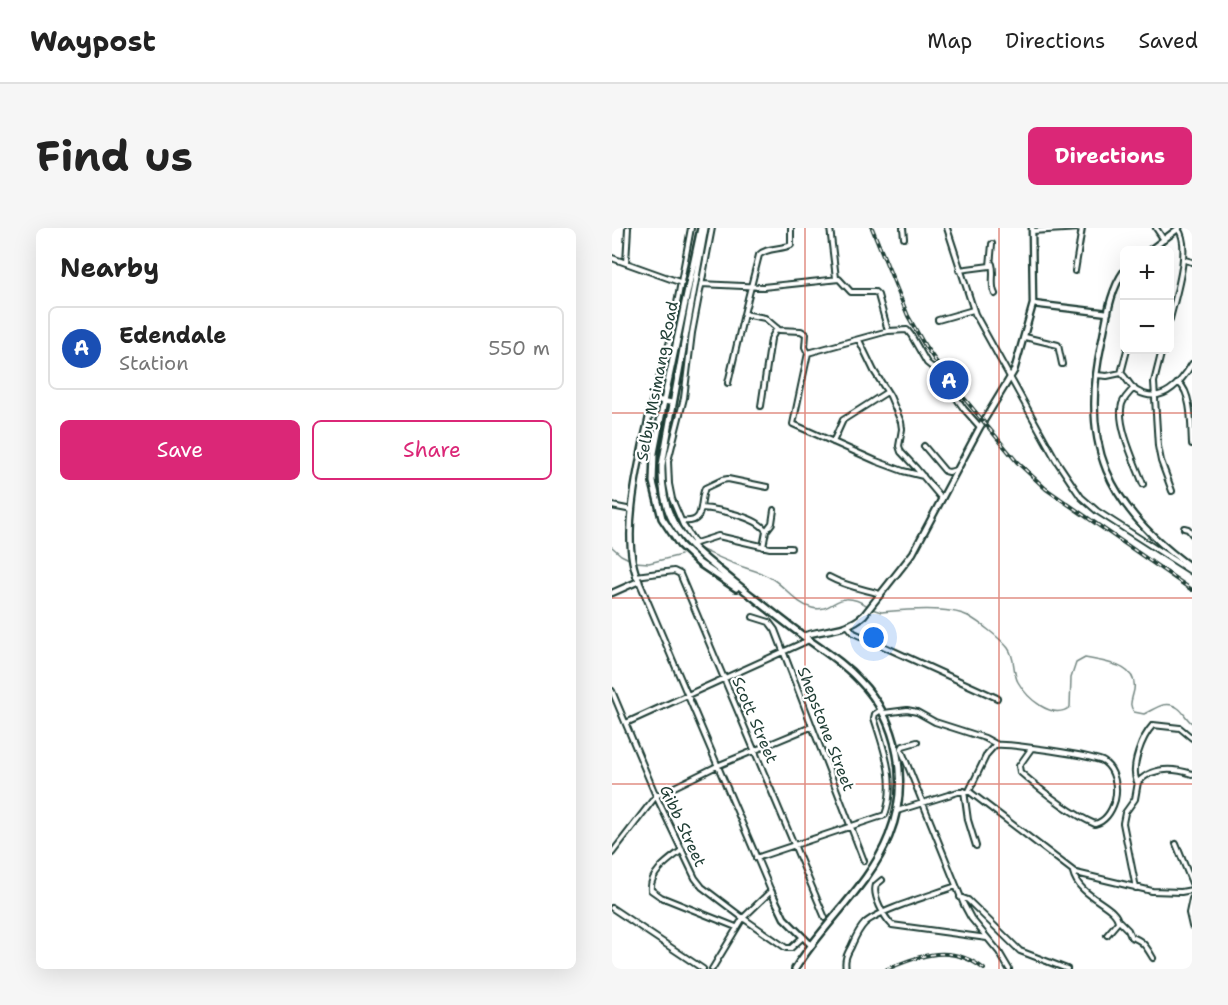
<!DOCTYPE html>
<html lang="en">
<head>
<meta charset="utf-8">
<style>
	:root { --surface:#fff; --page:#f6f6f6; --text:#222; --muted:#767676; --line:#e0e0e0; --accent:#db2777 }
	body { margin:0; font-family:"Shantell Sans",sans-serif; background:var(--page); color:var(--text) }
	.controls { position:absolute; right:18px; top:18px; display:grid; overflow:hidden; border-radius:9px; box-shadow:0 6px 24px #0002 }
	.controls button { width:54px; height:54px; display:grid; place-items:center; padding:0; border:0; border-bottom:2px solid var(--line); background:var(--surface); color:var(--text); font:30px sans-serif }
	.you { position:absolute; left:262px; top:410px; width:21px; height:21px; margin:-15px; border:4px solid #fff; border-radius:50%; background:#1a73e8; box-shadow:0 0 0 9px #1a73e833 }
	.badge { display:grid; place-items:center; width:39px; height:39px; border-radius:50%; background:var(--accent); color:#fff; font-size:20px; font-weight:700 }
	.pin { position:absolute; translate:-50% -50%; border:3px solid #fff; box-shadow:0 2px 6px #0006 }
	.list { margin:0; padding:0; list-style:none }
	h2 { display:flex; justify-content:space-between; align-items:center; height:78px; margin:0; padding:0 24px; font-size:26px }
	h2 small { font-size:20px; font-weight:400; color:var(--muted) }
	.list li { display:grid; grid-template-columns:39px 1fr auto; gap:18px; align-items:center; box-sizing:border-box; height:84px; margin:0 12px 12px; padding:0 12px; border:2px solid var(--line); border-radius:9px }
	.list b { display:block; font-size:22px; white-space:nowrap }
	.list p { margin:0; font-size:20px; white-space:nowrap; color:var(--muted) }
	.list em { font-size:20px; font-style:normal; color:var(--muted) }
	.actions { display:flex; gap:12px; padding:18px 24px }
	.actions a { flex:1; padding:14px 0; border:2px solid var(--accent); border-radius:9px; text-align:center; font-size:21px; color:var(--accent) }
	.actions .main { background:var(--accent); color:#fff }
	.map { position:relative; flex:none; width:580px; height:741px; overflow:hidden; border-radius:9px }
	header { display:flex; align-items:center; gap:36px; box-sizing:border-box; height:84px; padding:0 30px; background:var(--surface); border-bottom:2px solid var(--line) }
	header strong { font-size:28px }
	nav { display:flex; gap:33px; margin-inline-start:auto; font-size:21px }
	.intro { display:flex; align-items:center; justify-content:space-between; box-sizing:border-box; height:144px; padding:0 36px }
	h1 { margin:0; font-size:42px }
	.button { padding:15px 27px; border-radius:9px; background:var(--accent); color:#fff; font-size:21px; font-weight:700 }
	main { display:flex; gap:36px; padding:0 36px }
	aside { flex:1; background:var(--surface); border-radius:9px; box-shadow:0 6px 24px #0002 }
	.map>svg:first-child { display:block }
</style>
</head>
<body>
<header>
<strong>Waypost</strong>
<nav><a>Map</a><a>Directions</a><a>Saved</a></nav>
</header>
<div class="intro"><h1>Find us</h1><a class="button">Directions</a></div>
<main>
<aside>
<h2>Nearby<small></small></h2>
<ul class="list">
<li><span class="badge" style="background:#1a4fb4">A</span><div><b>Edendale</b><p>Station</p></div><em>550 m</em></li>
</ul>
<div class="actions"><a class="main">Save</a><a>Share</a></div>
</aside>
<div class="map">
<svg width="580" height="741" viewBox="0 0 580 741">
	<rect width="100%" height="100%" fill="#fff"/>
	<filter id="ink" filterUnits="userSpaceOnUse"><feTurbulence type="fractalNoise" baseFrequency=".0167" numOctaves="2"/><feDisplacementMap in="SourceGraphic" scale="12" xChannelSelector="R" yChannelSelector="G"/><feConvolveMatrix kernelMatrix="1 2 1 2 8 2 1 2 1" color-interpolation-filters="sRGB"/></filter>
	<g filter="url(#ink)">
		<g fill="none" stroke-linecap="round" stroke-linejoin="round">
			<path stroke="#758883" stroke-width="1.5" d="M0,319l9,8 10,5
				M86,320c16,7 32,15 48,20 9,3 17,5 25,10 15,9 25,26 41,30 24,6 23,-22 56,-2
				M23,334l14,1 32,-8
				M260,381l9,3c24,-2 66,-6 87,4 11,6 32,22 40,32 8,11 4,23 10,34 9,16 34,39 52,25l1,-29 5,-15 9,-5c20,4 57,7 48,36 -2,8 -4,11 1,18l10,2c11,-5 22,-15 34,-6 6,4 8,11 14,15"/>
			<g stroke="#1f3d34" stroke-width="8">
				<path id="minor" d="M179,0v17c-11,5 -24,2 -32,10l-15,59 21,4 14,12 22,1 5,3 -1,13 3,6 -15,71 83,37 27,10 20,5
					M218,0l6,50
					M291,0l1,10
					M335,0l28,86 81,146 16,24 9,13 16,14 95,61
					M544,0l8,12
					M420,3l48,-3
					M0,30l70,25
					M573,32l7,2
					M14,35l2,-35
					M380,36c3,10 -2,21 3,30
					M347,42l31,-4 2,-22
					M463,43l7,-43
					M89,56l62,3 76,-8 12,13h24l3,3 10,36
					M558,91c5,-21 22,-73 8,-90
					M326,92l35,-10
					M413,109l33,8 4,19
					M247,112l15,31 16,25 11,26 1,7 -3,17 2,6 15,16 26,31
					M550,122l-8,32 4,64 3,15 11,30
					M196,125l80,-22 19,-1 4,5 16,28 11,9 26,37 16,18
					M509,145l6,-23
					M484,147l11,1 14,-3c6,5 9,14 16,18 25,14 43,-7 55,-27
					M116,155l16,-69
					M567,155c13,10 12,44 13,61
					M522,160c-5,5 -10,10 -12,16 -6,20 14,61 21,80
					M41,171l17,-58 21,-113
					M149,178l10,-67 6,-11
					M221,214l10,-22 44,-28
					M312,218l21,25 4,1 7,-2
					M0,278l20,4
					M89,280c16,1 57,9 65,23l-3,16
					M70,293c25,3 16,-17 23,-33l17,-8 6,-1 39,8
					M572,300l4,1 4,5
					M154,303l6,-8 2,-13
					M83,315l-12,-18 -11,-26 -3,-15 -1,-23 16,-63 8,-65 20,-105
					M81,316l25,-8 52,12h21
					M24,348l38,-5 6,3 145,344
					M217,349c16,9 34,12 51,17
					M27,353l132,310 -28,27 -31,51
					M141,389l16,5 6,8 89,231
					M236,398l6,7 143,65
					M0,463l44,105 39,82 7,9 41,31 43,30h5l12,-11
					M272,485l23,-3 10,2 18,10 50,16 11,6
					M14,495l183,-83
					M305,514l-14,4 -2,3 63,156 7,13 28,34 10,17
					M525,554c-7,-15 5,-45 16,-57l27,3 12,10
					M352,563l4,29 8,26
					M357,563l18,-37 8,-9c13,-2 100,11 109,17 11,8 14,25 11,38 -3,10 -9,21 -20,24 -26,-11 -53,-33 -75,-52l-1,-6 12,-17
					M285,583l61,-19h12l106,81 76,18 29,1 11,-2
					M564,616l16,39
					M70,622c-13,10 -33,23 -31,40l10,7 75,30
					M0,625l44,-57 61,-30 94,-39
					M144,630l129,-43c12,-33 -1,-66 -11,-97l1,-4 6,-4
					M461,644c6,26 44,33 45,50l-11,13
					M270,652l-6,5c-4,10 8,32 16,40l95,13
					M524,660l-13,-65 2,-10 10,-14 3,-17c15,-15 36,-14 54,-8
					M348,669l8,3 52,51 47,18
					M580,671l-3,14 3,13
					M0,680l91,61
					M507,693l9,9 3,7c12,3 16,11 22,21
					M234,741c-2,-9 1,-15 5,-22 4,-9 7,-17 14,-24 14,-13 70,-29 91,-37"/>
			</g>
			<g stroke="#1f3d34" stroke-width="9">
				<path id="tertiary" d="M538,22l29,-22
					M512,43c-14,20 -17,46 -22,70 -23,103 5,166 90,227
					M421,76l75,9
					M0,365l27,-12c-22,-43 4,-135 14,-182l20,4
					M191,408c21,-7 44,-5 61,-21l49,-62 67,-126 34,-56 19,-67 -1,-76
					M159,663l13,27 27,27"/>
			</g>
			<g stroke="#1f3d34" stroke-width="10">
				<path id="secondary" d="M89,0l-37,173 -10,52 -1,29 9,36 18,27 19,18 37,25
					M93,0l-43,237c-2,63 28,81 72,117 23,18 45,36 68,53 20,15 41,27 57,45 40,41 51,103 30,156 -19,49 -66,87 -94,133"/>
			</g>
			<use href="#minor" stroke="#fff" stroke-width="4"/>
			<use href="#tertiary" stroke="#fff" stroke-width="4.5"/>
			<use href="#secondary" stroke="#fff" stroke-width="5"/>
			<g stroke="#1f3d34" stroke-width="4">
				<path id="rail" d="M260,0l36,88 17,30 24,34 68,82 29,27 146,101
					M275,741c35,-14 64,-26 97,0"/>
			</g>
			<use href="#rail" stroke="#fff" stroke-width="1.5" stroke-dasharray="4.5" stroke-linecap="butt"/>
		</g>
	</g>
	<path fill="none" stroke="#c8321e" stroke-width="1.5" stroke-opacity="0.55" d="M193,0v741M387,0v741M0,185h580M0,370h580M0,556h580"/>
	<g text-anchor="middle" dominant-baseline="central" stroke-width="4.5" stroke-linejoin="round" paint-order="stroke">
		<g font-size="16" fill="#1f3d34" stroke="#fff">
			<text transform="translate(45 153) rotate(-79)">Selby Msimang Road</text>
			<text transform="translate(143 492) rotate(67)">Scott Street</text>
			<text transform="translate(214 501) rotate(69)">Shepstone Street</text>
			<text transform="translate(71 598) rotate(65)">Gibb Street</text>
		</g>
	</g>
</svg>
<div class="controls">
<button>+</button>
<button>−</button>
</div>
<div class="you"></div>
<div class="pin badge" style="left:337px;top:152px;background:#1a4fb4">A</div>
</div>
</main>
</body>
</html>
